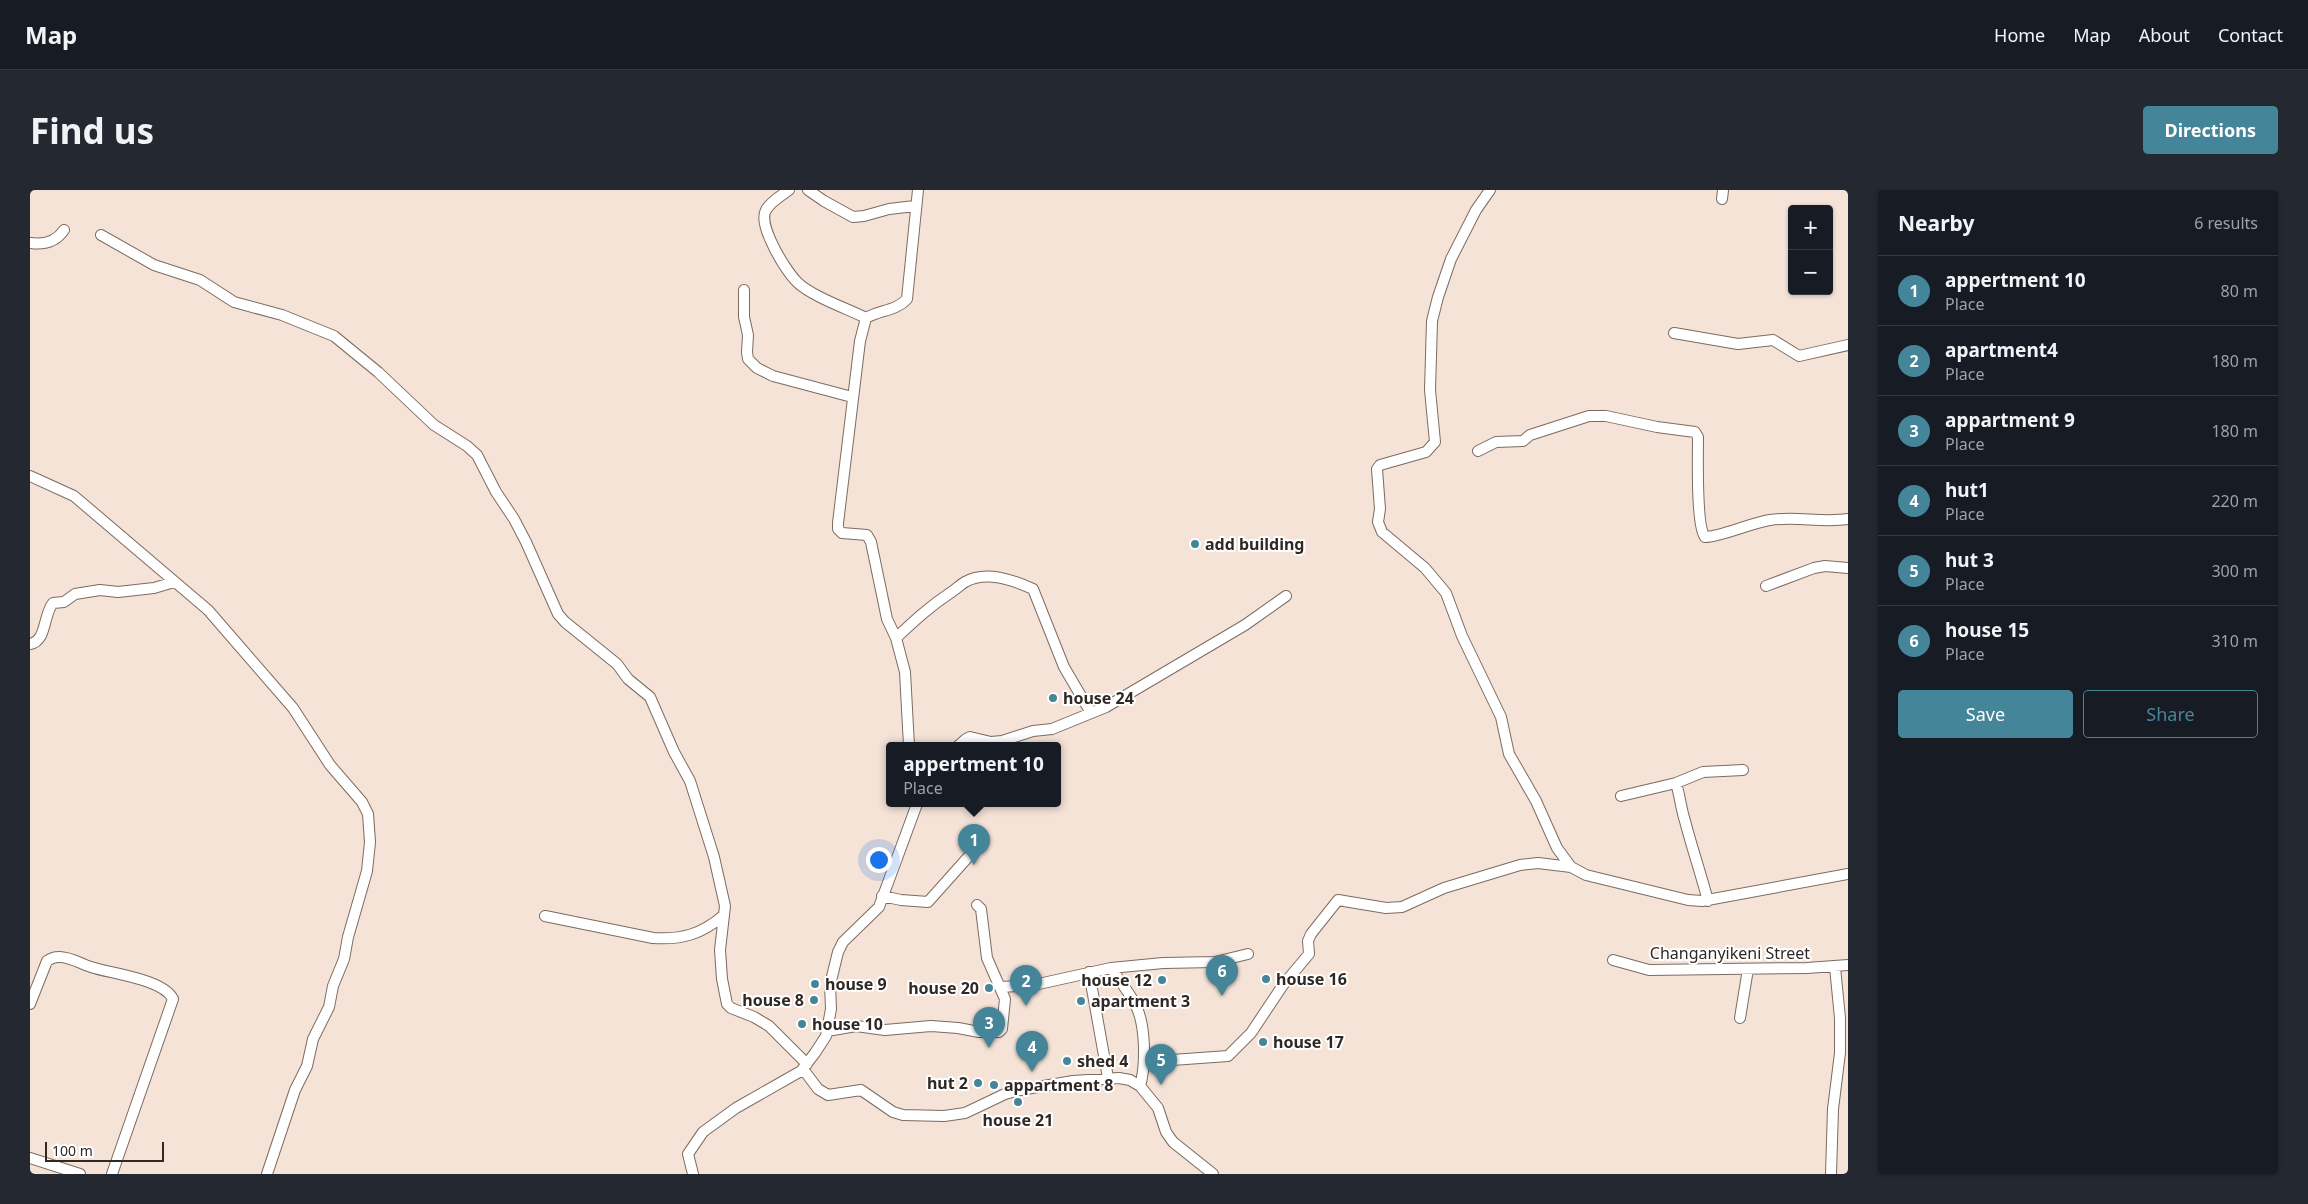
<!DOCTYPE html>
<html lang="en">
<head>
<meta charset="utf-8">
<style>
	:root { --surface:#171b24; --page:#242831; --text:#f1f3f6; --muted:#9ea1a6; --line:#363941; --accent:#458599 }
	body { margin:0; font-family:"Noto Sans",sans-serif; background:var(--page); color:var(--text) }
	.controls { position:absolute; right:15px; top:15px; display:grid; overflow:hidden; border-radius:5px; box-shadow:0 1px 4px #0004 }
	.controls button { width:45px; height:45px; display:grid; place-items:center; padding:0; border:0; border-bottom:1px solid var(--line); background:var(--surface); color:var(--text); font:25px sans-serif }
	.scale { position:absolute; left:15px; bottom:12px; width:119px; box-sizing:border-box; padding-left:5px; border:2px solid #302824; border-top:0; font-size:14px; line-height:18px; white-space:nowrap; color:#302824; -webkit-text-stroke:4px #fff; paint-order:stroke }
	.you { position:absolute; left:848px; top:669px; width:18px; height:18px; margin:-12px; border:4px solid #fff; border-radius:50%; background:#1a73e8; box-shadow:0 0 0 8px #1a73e833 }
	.badge { display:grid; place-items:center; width:32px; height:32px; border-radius:50%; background:var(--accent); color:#fff; font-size:16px; font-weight:700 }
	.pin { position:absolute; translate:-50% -41px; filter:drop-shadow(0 1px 2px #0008) }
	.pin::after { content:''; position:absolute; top:26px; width:18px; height:15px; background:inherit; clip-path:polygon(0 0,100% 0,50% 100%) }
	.popup { position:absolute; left:856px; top:552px; width:175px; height:65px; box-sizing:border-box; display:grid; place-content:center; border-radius:5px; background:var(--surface); filter:drop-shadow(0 1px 4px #0005); font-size:16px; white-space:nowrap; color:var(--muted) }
	.popup b { font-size:19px; color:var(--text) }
	.popup::after { content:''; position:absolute; left:50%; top:100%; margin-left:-10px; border:10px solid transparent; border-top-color:var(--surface) }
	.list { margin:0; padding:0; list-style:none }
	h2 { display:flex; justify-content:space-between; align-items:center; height:65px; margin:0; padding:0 20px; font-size:21px }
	h2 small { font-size:16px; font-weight:400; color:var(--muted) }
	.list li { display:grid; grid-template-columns:32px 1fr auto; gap:15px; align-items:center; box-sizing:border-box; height:70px; padding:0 20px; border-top:1px solid var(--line) }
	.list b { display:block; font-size:19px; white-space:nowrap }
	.list p { margin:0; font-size:16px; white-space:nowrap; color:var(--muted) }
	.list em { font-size:16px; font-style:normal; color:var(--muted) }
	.actions { display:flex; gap:10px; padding:15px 20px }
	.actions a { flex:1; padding:11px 0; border:1px solid var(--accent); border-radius:5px; text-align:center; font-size:18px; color:var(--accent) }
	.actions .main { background:var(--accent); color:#fff }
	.map { position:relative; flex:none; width:1818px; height:984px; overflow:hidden; border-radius:5px }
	header { display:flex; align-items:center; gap:30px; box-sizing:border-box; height:70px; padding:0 25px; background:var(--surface); border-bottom:1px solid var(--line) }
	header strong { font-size:24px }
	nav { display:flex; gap:28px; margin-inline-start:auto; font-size:18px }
	.intro { display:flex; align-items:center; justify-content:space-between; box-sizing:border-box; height:120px; padding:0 30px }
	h1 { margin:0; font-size:35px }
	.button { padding:12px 22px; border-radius:5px; background:var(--accent); color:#fff; font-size:18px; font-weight:700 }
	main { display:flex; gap:30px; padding:0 30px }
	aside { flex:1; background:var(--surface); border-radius:5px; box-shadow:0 1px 4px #0004 }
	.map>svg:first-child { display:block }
</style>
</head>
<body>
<header>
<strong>Map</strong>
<nav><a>Home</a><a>Map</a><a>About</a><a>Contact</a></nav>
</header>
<div class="intro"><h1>Find us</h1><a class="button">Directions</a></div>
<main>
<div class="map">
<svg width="1818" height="984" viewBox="0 0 1818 984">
	<rect width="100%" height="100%" fill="#f6e3d7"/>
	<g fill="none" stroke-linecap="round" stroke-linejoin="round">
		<g stroke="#7c6b60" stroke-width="12">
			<path id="street" d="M759,0c-8,6 -18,11 -23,20 -9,15 20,61 31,72 14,14 51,27 69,36
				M778,0l16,11 29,16 11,-1 25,-7 26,-3
				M1460,0l-14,20 -25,49 -13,38 -6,24 -2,69 5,52 -9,10 -46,13 -3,4 3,40 -2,13 4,10 43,36 21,25 16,43 39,81 8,37 27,47 21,47 14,19 15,8 102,25 14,1 146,-27
				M1692,9l1,-9
				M71,45l53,30 46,15 34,22 48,13 52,21 44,36 56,53 33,21 10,9 19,37 18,27 12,23 32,72 7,8 52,42 11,15 22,18 24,55 16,29 24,76 11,49 -5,44 2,29 5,25 4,4 23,9 15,9 38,38
				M0,53c14,2 26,-1 34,-13
				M714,100v27l4,18 -1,17 1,7 9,9 16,8 79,21
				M1644,143l64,11 35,-4 26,16 49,-11
				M1448,261l18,-9 27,-1 7,-6 59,-19h17l51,11 38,5 3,5c0,18 -2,89 7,100 16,0 45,-14 65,-17 26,-4 52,3 78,-1
				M0,286l44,20 134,114 85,98 37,57 32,37 6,12 2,28 -3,29 -19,66 -4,22 -11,27 -4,21 -16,32 -6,27 -12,24 -28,84
				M1736,396l48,-18 11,-2 23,2
				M866,448c18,-17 33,-31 54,-45 5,-3 10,-8 15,-11 21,-12 48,-2 68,7l31,78 27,46
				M0,454c17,-3 13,-29 23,-41l11,-1 11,-8 25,-4 18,2 36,-4 20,-6
				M879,556l-4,-74 -9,-34 -9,-19 -16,-77 -4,-7 -25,-2 -4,-4v-6l22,-182 6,-23c14,-8 30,-7 41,-19l11,-109
				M928,556l8,-7 4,-2 21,5 11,-1 31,-10 19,-2 54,-22 139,-82 41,-29
				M1646,593c4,13 5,26 9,38 7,27 16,53 23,80
				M1591,606l55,-13 27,-11 40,-2
				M852,706l19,4 27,2 50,-56
				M515,726l108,22c29,2 49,-4 71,-23
				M1583,770l36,10 158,-2 41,-3
				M1081,778c8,12 18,24 24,36 11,20 11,61 5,82
				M1059,782l19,106
				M971,797l33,-2 77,-17 52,-5 52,-1 33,-8
				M0,814l17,-43c3,-2 7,-4 11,-4 11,-1 23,7 33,10 21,7 72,12 82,32l-61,175
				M1710,828l8,-49
				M797,841l29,-5 29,4 46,-4 27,2 21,4h20l3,-3 3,-30 -18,-41 -6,-49 -4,-4
				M1114,872l84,-6 23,-23 32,-48 26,-31 -1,-13 3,-7 27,-34 48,8 16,-1 42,-19 76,-23 18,-2 33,4
				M773,879l15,20 10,6 33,-5 32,22 10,3 41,1 21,-3 40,-19 15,-4 53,-9 46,-3 11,2 10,6 18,22 8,24 7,10 40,32
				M0,968l50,16
				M663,984l-5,-20 15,-22 33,-24 65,-37 14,-18 11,-17 5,-27 -1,-24 8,-33 5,-10 36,-35 38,-103
				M1801,984l2,-65 7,-56v-35l-5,-51"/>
		</g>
		<use href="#street" stroke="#fff" stroke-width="10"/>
	</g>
	<g fill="#458599" stroke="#fff" stroke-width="2">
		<circle cx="1165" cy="354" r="5"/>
		<circle cx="1023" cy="508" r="5"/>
		<circle cx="1236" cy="789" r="5"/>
		<circle cx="1132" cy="790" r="5"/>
		<circle cx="785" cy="794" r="5"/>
		<circle cx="959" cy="798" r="5"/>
		<circle cx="784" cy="810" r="5"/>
		<circle cx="1051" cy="811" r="5"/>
		<circle cx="772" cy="834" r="5"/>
		<circle cx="1233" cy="852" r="5"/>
		<circle cx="1037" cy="871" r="5"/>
		<circle cx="948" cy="893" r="5"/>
		<circle cx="964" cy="895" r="5"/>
		<circle cx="988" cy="912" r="5"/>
	</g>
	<g text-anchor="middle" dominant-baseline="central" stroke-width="4" stroke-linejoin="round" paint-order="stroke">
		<g font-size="16" font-weight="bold" fill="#302824" stroke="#fff" text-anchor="start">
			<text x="1175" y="354">add building</text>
			<text x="1033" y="508">house 24</text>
			<text x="1246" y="789">house 16</text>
			<text x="1122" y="790" text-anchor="end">house 12</text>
			<text x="795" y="794">house 9</text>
			<text x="949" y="798" text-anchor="end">house 20</text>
			<text x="774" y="810" text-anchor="end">house 8</text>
			<text x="1061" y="811">apartment 3</text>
			<text x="782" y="834">house 10</text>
			<text x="1243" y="852">house 17</text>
			<text x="1047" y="871">shed 4</text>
			<text x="938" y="893" text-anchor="end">hut 2</text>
			<text x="974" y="895">appartment 8</text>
			<text x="988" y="930" text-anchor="middle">house 21</text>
		</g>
		<g font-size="16" fill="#302824" stroke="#fff">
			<text x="1700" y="763">Changanyikeni Street</text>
		</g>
	</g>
</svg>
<div class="controls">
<button>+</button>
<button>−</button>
</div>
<div class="scale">100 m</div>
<div class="you"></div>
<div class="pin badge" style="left:944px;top:675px">1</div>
<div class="popup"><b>appertment 10</b>Place</div>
<div class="pin badge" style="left:996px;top:816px">2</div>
<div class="pin badge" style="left:959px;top:858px">3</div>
<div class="pin badge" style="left:1002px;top:882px">4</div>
<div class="pin badge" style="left:1131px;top:895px">5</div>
<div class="pin badge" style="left:1192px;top:806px">6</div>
</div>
<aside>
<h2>Nearby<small>6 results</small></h2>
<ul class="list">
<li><span class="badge">1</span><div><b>appertment 10</b><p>Place</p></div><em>80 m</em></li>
<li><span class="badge">2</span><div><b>apartment4</b><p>Place</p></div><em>180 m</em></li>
<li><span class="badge">3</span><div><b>appartment 9</b><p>Place</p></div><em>180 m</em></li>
<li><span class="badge">4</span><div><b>hut1</b><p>Place</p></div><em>220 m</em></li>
<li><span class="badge">5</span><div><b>hut 3</b><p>Place</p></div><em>300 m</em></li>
<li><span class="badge">6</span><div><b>house 15</b><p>Place</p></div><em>310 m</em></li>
</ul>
<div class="actions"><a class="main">Save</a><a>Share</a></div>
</aside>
</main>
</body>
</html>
